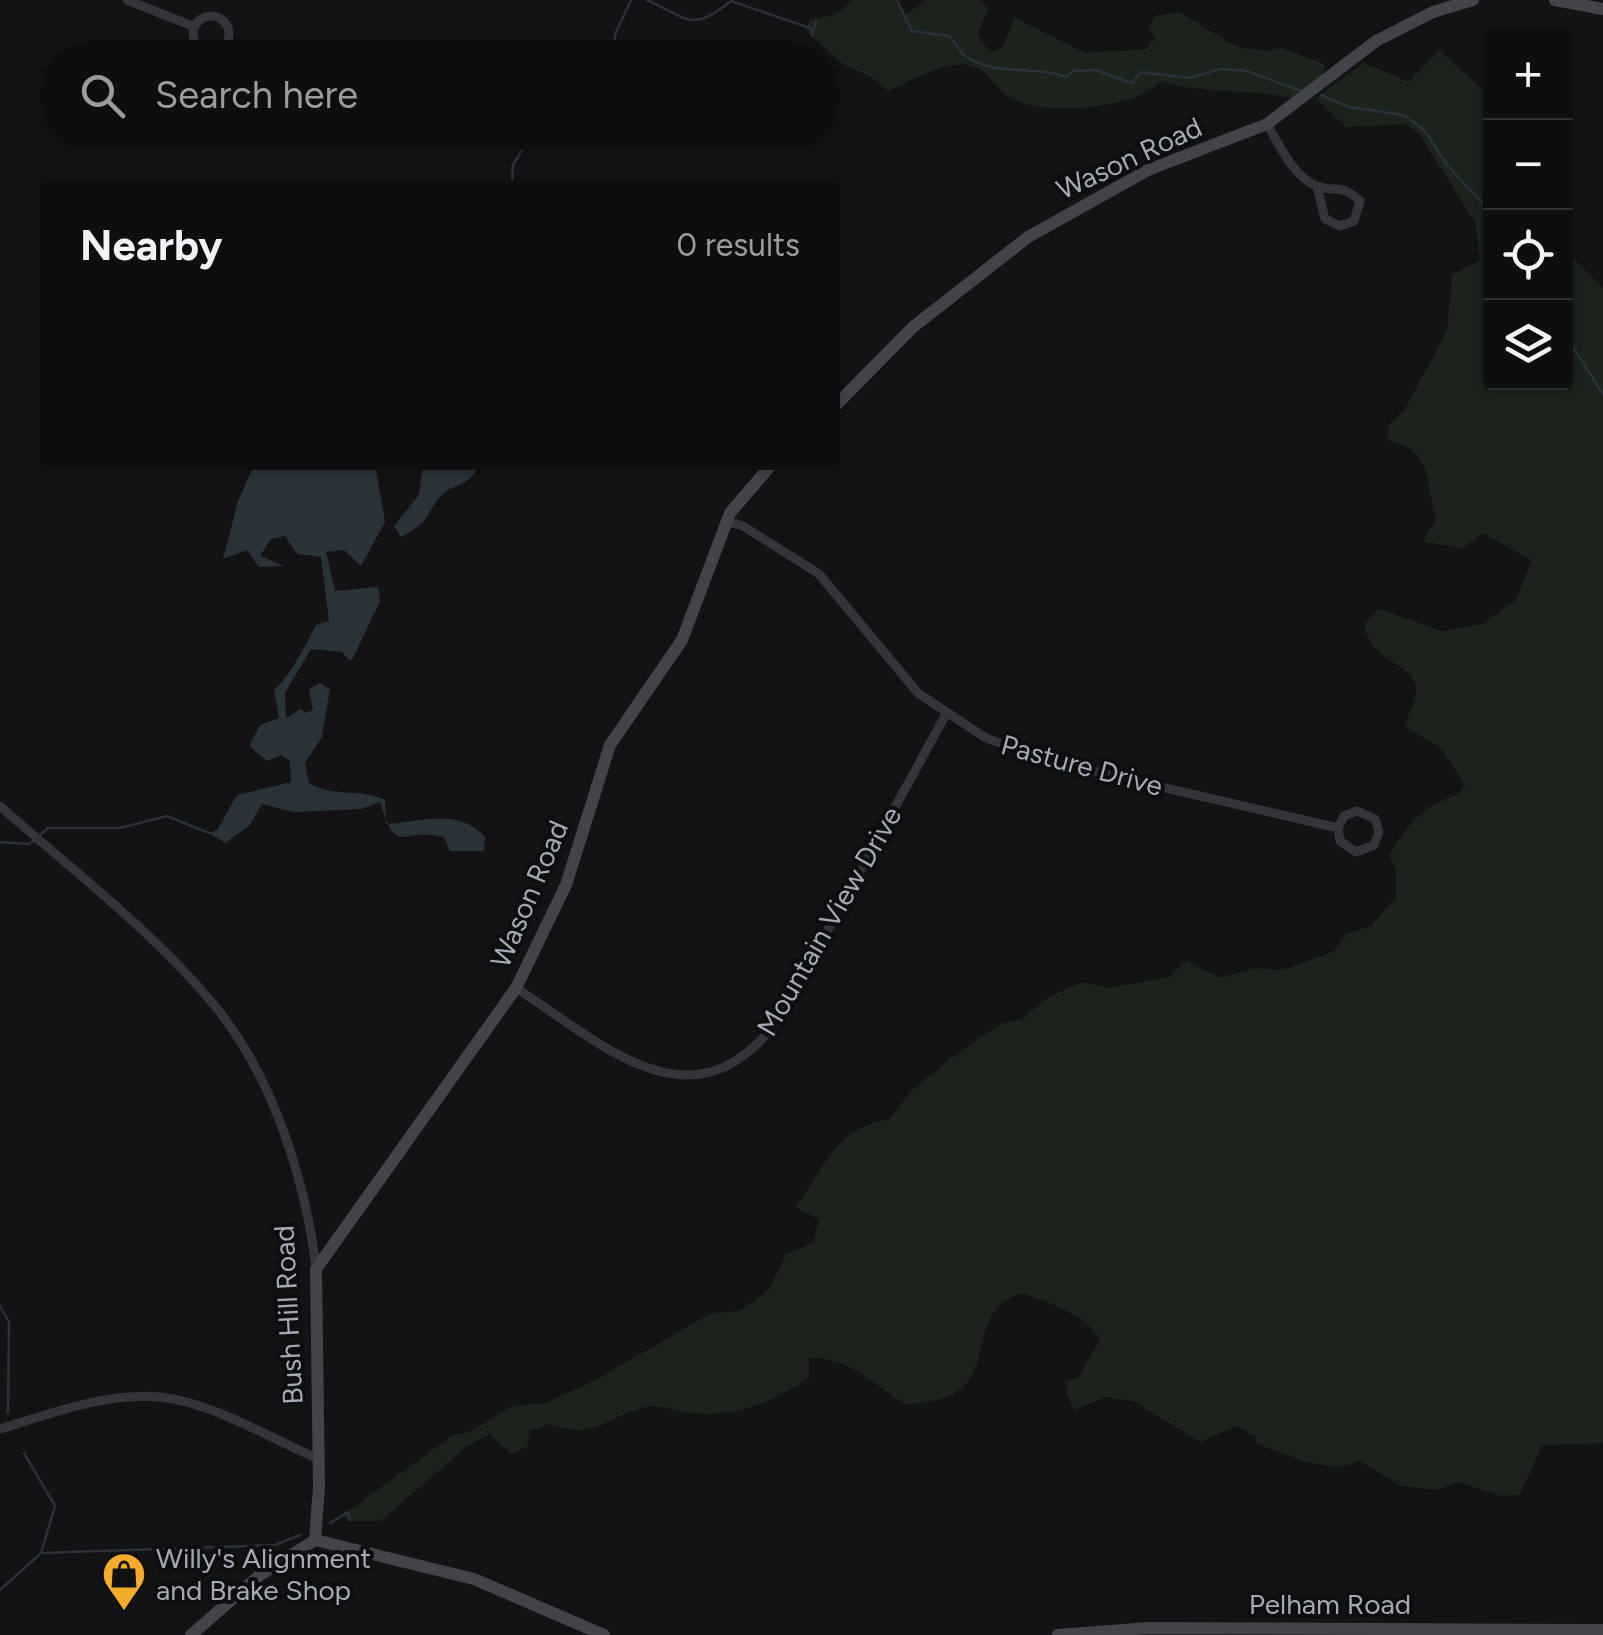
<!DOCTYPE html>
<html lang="en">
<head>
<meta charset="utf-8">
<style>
	:root { --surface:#0e0e10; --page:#1c1c1e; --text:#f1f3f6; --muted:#9b9c9f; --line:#2e2e30 }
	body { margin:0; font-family:Figtree,sans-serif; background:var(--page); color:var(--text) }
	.controls { position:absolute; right:30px; top:30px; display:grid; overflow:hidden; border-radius:10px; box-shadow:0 2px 8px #0004 }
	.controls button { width:90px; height:90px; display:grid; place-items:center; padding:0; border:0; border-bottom:2px solid var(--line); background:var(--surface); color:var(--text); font:50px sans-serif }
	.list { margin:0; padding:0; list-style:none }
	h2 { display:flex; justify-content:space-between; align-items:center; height:130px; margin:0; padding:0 40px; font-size:42px }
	h2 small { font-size:32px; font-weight:400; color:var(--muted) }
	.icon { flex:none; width:55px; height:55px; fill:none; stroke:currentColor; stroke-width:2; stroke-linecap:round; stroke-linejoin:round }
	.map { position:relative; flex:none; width:1603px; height:1635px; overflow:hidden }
	.search { position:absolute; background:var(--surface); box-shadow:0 2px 8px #0004; left:40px; top:40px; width:800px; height:110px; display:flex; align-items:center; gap:25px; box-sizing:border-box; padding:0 35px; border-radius:55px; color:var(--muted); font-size:38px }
	.panel { position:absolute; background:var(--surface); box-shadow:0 2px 8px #0004; left:40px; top:180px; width:800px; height:290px; border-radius:10px }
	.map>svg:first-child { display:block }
</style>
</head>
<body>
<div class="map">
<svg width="1603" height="1635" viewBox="0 0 1603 1635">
	<rect width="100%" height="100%" fill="#131315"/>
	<path fill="#1b231c" d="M853,0h44l6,17 23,-17h53l9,8 -11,27 13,17 12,-5 13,-29 70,35 61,-4 9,-10 -6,-11 6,-12 24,-4 58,35 28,4 16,-3 44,16 -3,15 -26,20c-46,-12 -90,-3 -135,-18 -25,28 -110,34 -145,20 -21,-8 -25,-32 -48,-36 -22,-4 -60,17 -80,26l-17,-14 -28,-13 -37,-33 4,-12 25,-4z
		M1439,50l51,47v285h76v-131l37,37v1155l-61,2 -22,50 -18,1 -44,-14 -21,8 -36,-4 -42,-25c-29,16 -72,-8 -102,-17l-2,-8 -20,-10 -34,16 -66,-40 -29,-5 -31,13 -9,-16 1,-12 12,-6 21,-36c-16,-28 -49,-36 -78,-47 -72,25 -4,109 -118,111 -31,-21 -55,-47 -95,-46v20c-39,25 -71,39 -117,35 -14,-2 -35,-9 -47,-6 -40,11 -51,33 -96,17l-19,7 -3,16 -16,7 -21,-20 -24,13 -85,74h-33l-5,-6 110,-80 19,-4 40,-25 34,-3 55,-26 110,-64 29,-2 28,-21 18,-35 28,-13 5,-23 -23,-12c29,-40 38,-78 93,-88l24,-30 37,-30 52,-36 20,-4 28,-23 34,-14 25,6 60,-11 18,-17 32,18 37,-10 26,2 51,-18 14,-18 24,-8 25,-29v-27l-7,-15c17,-29 37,-53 69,-60l7,-11 -25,-36 -34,-21c0,-12 11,-25 10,-38 -3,-30 -45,-22 -52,-66l15,-14 63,22 40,-7 35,-25 14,-39 -48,-27 -20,15 -40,-6 13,-23c-11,-40 -2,-68 -49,-79l2,-15 16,-16 42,-78 5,-56 28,-15 -5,-38 -56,-88 -14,-10 -59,3 -30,-29 47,-35 46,19z"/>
	<path fill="#293239" d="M254,465h121l10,57 -24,44 -17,-16 -18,2 9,39 43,-4 2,14 -27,57 -3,3 -8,-9 -31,-3 -26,44 1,25 15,-9 4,4 8,-3 -4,-21 11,-6 10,6 -8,48 -17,26 4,20c25,15 52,5 76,17l1,24c36,-2 72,-17 99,13l-1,14h-34l-6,-14c-47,-10 -46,21 -64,-35l-19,7 -67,3 -32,-8 -12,21 -25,18 -16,-10 8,-3 20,-35 54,-13 -1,-21 -9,-6 -14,6 -18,-15 11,-21 19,-7 -5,-28c13,-9 34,-49 42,-65l13,-4 -8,-64 -24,-3 -12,-18 -14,3 -11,17 24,10 -25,1 -12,-17 -24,9 15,-58z
		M423,465h57c-14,25 -28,18 -39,31 -17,19 -9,25 -40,41l-7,-11 25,-31z"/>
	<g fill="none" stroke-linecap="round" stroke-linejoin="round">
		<path stroke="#293239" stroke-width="2.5" d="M647,0c43,20 45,32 84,1l82,28 -1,7 4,-15
			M897,0l15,31 37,5c6,5 9,14 15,19 28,22 70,10 102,22l7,-6 22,-1 37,13 9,-11 49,6 31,-9 26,2 56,21
			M611,58l5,-26 15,-32
			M1321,95l28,12 55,8 20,15 22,34 44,47
			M512,185l1,-20 20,-33
			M1566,336l37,58
			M40,835l8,-7h72l47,-12 42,17
			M0,842l29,2 5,-4
			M0,1306l9,16 -1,91
			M24,1453l31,53 -14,47 234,-8 25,-10
			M330,1523l18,-11 2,8
			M0,1590l40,-36"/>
		<path stroke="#34353a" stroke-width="9" d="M127,0l68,27
			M193 34a18 18 0 1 1 36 0a18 18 0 1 1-36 0Z
			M1267,124c12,20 26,53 50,62 20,7 24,-3 43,15l-6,20 -14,5 -15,-7 -8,-33
			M726,521l17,5 76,48 99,119 68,45 68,24 284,66 2,13 16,11 18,-7 5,-13 -4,-13 -18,-8 -13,5 -6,12
			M0,806c73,65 157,128 219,205 55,70 86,169 97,256
			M516,988c90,59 182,148 266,26l164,-300
			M0,1429c49,-15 107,-37 160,-32 54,6 109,41 159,62"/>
		<path stroke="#42444a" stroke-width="12" d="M1555,0l48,9
			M835,406l78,-79 115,-90 120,-67 119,-46 109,-83 57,-29 40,-12
			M315,1540l159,39 130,56
			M191,1635l69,-60 55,-35 4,-53 -3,-218 200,-281 50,-103 44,-140 72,-105 48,-127 41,-48
			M1058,1635l91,-7 454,2"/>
	</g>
	<defs>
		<g id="shop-pin" transform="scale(2.25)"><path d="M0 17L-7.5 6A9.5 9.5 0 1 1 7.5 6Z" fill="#f4ab2c" stroke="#0e0e10"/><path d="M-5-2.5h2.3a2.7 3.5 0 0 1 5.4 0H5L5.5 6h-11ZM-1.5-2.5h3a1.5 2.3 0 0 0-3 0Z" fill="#111"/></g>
	</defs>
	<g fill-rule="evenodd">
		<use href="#shop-pin" x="124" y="1574"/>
	</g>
	<g text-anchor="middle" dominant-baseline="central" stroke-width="8" stroke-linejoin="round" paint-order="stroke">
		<g font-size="28" fill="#a4aab5" stroke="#0e0e10">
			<text transform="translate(1129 158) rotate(-25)">Wason Road</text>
			<text transform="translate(1082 765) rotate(15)">Pasture Drive</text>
			<text transform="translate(529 894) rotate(-67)">Wason Road</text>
			<text transform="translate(829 921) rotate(-60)">Mountain View Drive</text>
			<text transform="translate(288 1315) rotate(-93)">Bush Hill Road</text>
			<text x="1330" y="1604">Pelham Road</text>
		</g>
		<g font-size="28" fill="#a4aab5" stroke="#0e0e10" text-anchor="start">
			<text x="156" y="1558">Willy's Alignment<tspan x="156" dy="32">and Brake Shop</tspan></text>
		</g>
	</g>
</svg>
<div class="controls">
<button>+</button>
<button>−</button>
<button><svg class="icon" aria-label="locate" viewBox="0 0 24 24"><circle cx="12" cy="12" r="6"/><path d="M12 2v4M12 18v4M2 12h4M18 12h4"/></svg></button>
<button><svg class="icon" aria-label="layers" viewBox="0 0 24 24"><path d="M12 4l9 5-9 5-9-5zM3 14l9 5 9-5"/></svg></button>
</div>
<div class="search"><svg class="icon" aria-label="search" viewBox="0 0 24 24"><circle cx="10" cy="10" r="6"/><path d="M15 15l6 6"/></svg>Search here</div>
<section class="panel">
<h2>Nearby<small>0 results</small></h2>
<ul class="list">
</ul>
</section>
</div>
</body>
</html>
